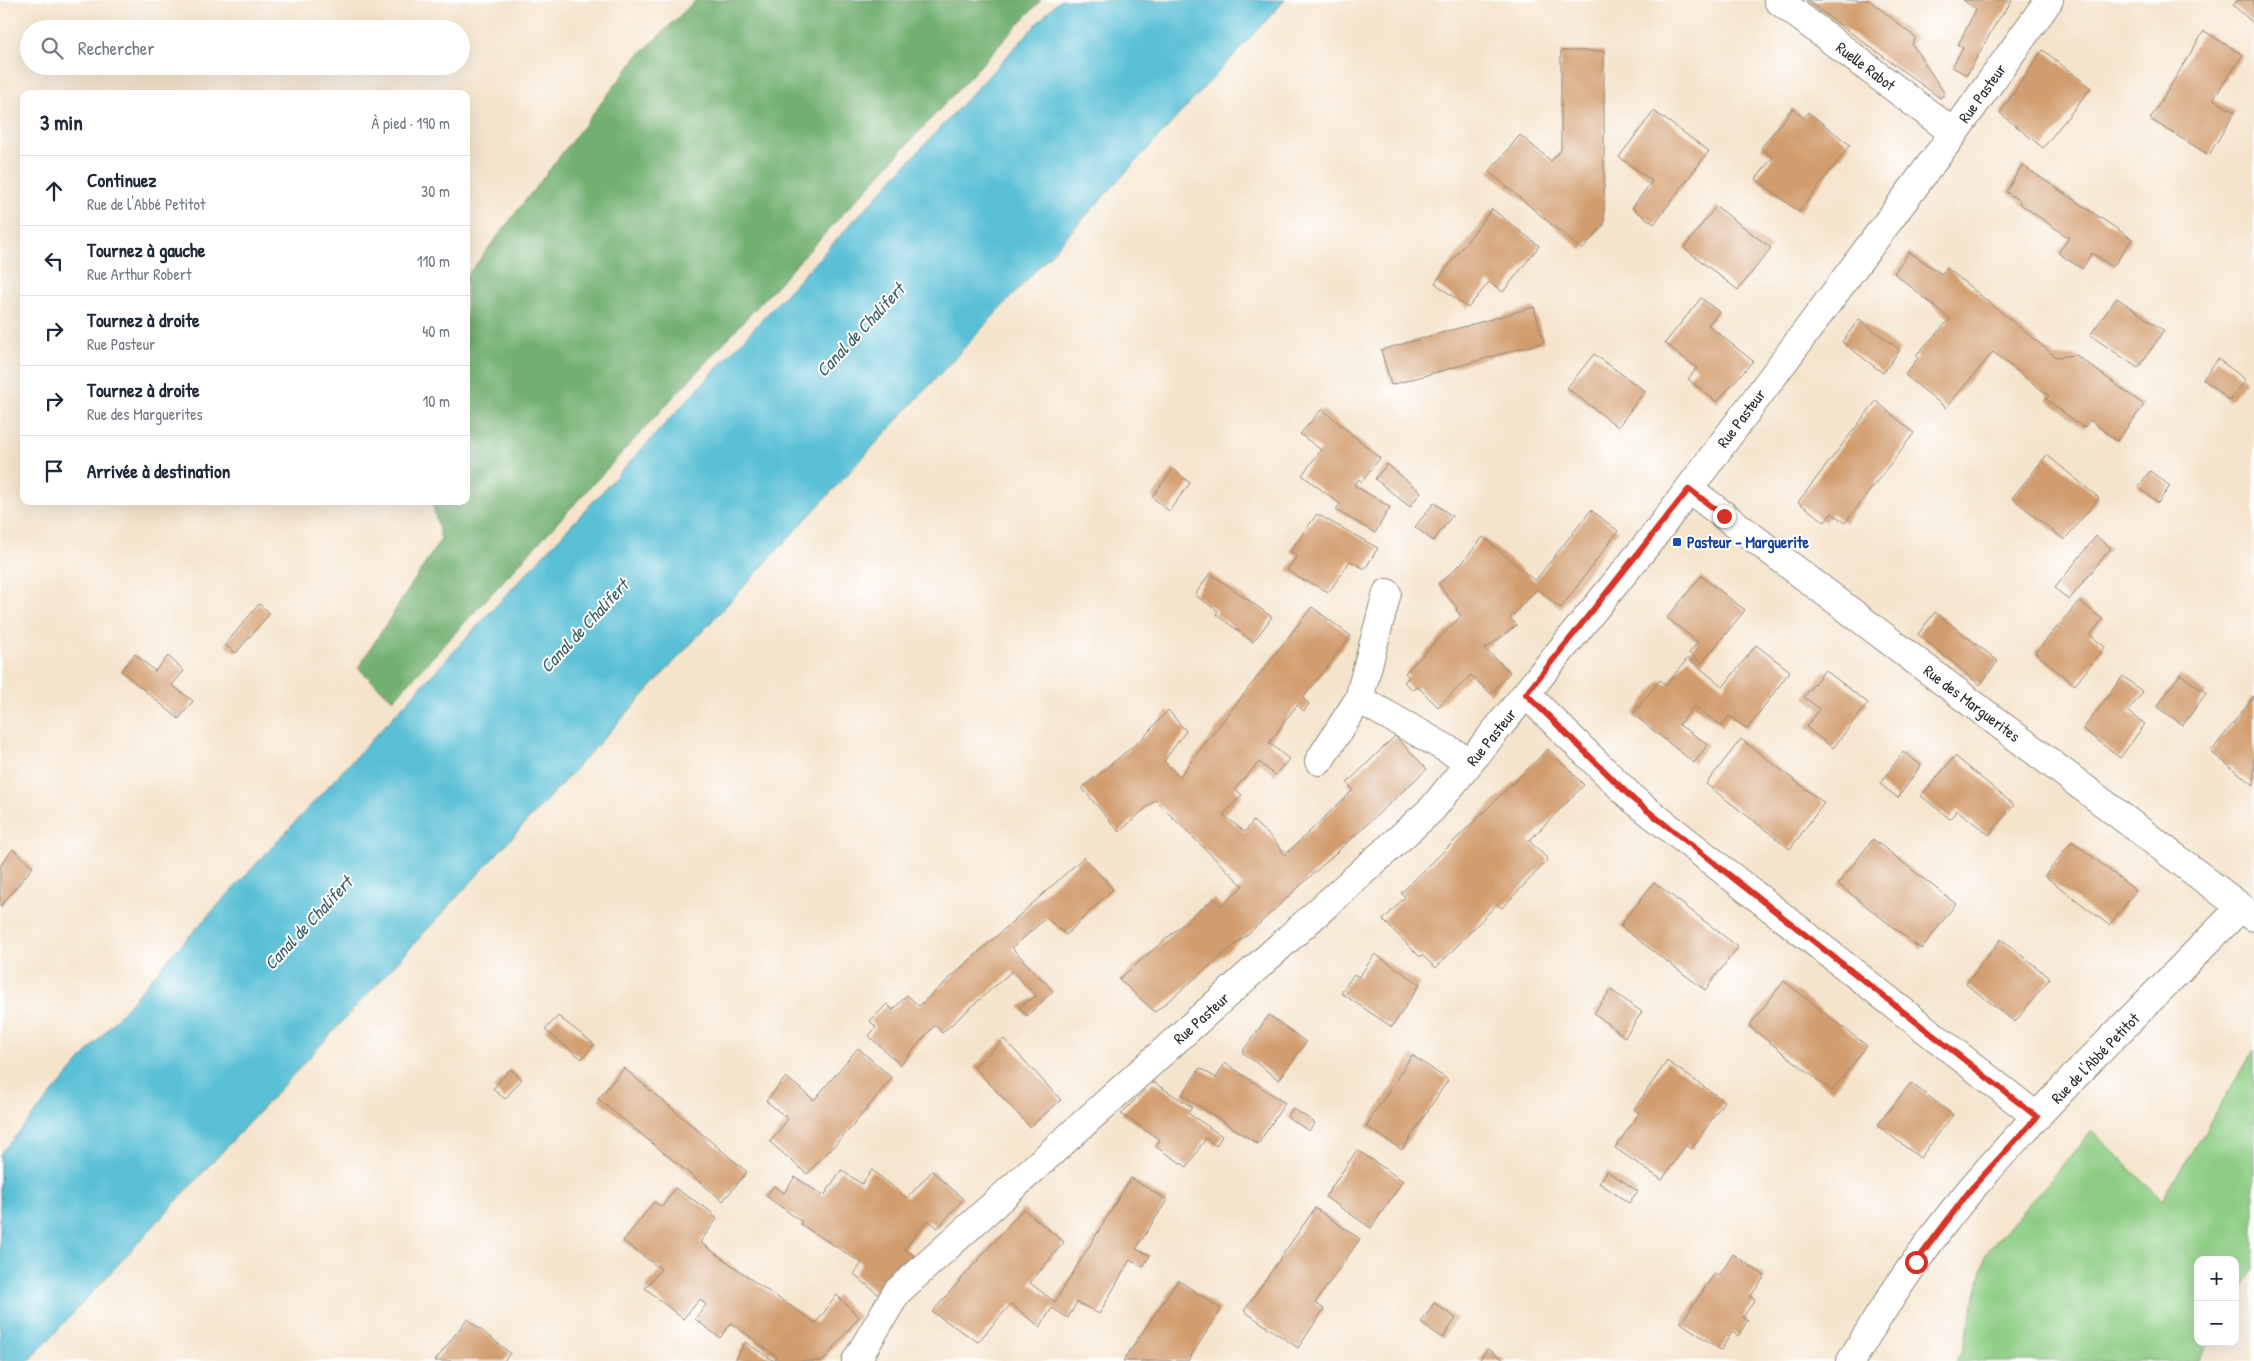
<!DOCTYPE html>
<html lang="fr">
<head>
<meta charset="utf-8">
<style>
	:root { --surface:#fff; --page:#f2f2f3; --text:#1f2937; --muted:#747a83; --line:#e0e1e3 }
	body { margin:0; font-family:"Patrick Hand",sans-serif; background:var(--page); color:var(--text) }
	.controls { position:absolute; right:15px; bottom:15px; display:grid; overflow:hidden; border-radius:10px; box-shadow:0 5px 20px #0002 }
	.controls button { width:45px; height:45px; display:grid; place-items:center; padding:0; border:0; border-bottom:1px solid var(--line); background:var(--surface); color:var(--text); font:25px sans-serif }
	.stop { position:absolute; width:15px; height:15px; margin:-11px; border:4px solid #d93025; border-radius:50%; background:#fff }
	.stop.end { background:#d93025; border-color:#fff; box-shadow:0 1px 5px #0008 }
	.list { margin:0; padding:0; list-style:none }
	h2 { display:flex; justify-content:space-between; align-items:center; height:65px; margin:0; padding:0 20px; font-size:21px }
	h2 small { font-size:16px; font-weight:400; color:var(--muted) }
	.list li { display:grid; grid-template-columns:32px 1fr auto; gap:15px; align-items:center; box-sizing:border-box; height:70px; padding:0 20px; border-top:1px solid var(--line) }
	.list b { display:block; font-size:19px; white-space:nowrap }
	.list p { margin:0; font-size:16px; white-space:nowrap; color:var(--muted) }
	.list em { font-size:16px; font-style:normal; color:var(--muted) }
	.icon { flex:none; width:28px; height:28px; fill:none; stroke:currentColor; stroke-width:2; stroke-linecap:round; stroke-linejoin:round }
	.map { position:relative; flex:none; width:2254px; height:1361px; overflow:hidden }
	.search { position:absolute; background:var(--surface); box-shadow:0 5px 20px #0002; left:20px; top:20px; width:450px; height:55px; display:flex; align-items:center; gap:12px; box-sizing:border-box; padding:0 18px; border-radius:28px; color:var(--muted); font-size:19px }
	.panel { position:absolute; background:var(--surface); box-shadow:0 5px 20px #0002; left:20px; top:90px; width:450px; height:415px; border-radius:10px }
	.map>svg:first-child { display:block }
</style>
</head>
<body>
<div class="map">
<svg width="2254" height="1361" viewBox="0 0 2254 1361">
	<rect width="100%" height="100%" fill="#fff"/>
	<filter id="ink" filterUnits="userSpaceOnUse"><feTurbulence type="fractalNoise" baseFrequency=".02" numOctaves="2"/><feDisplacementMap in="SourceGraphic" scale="10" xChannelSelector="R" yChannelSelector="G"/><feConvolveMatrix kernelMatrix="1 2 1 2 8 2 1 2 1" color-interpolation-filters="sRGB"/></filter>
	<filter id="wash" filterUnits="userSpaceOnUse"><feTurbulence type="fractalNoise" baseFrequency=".0096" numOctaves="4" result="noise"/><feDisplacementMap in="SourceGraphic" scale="20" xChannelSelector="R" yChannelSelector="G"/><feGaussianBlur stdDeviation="1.12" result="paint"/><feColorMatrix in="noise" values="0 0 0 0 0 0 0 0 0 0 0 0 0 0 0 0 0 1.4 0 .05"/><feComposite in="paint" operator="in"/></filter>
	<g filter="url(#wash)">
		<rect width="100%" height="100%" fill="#f5e4cc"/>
		<path fill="#8dcd83" stroke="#5c7c57" d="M2254,1050v220l-19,31v-41h-37v82h12l-11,19h-244l8,-12 23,-96 106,-122 70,69z"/>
		<path fill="#72b071" stroke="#4e6e4e" d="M696,0h345l-648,700 -35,-32 83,-129 -9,-38h34v-224l171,-220z"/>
		<path fill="#58bfd5" stroke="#427580" d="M1059,0h226l-1256,1361h-29v-207l168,-195z"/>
		<g id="blocks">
			<path fill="#d29d6e" d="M1806,0h63l47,38 -4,6 33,50 -5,4z
				M1963,0h50l-17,23 -29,52 -15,-8 11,-19 -5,-3 18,-36z
				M2238,0h16v24l-21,-19z
				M2204,31l39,24 -30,44 22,13 -26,43 -59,-36z
				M2043,50l48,38 -48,60 -43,-35z
				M1561,51h43v173l-22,26 -93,-78 31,-37 31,26 10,-11z
				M1793,108l11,10 4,-6 42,33 -51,67 -43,-33 17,-22 -12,-9z
				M1654,111l55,40 -55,73 -22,-16 20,-27 -33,-24z
				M2022,165l110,74 -19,28 -21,-14 -10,16 -24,-16 11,-15 -50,-35 1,-2 -14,-9z
				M1716,206l55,42 -33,42 -54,-42z
				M1492,209l47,37 -36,46 -14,-10 -21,26 -33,-25z
				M1909,252l33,22 5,-6 109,89 20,-2 68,50 -27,36 -27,-21 -6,8 -38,-29 3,-3 -56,-44 -47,56 -41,-33 13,-17 -2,-3 34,-36 -56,-46z
				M1701,298l18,14 -11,13 45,36 -36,41 -29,-23 9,-11 -32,-25z
				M2117,298l47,33 -26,37 -48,-33z
				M1534,307l10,35 -153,43 -10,-35z
				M1859,319l41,31 -17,23 -41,-31z
				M1594,354l51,37 -27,36 -51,-39z
				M2218,359l28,21 -16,21 -27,-22z
				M1876,401l38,32 -69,90 -13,-10 -7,9 -27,-20z
				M1322,409l58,49 -18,24 -3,-3 -5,6 36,22 -15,26 -39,-23 4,-6 -38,-29 19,-25 -21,-16z
				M2047,455l52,43 -35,42 -52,-42z
				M1387,464l34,28 -11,15 -35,-28z
				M1173,469l17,14 -21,28 -17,-14z
				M2150,471l20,15 -12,17 -20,-16z
				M1434,503l18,13 -19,25 -18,-14z
				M1591,510l27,21 -57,77 -24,-19 -27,29 7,7 -29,22 -4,1 26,24 -19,22 -20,-19 -33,32 -21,-21 -4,4 -9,-8 5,-5 -4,-4 56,-57 -5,-6 1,-2 -19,-24 24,-21 21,-26 52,44z
				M1317,514l61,34 -13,21 -15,-8 -21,31 -30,-14 -12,-8 10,-14 -7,-5z
				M2096,536l15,12 -42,52 -14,-12z
				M1210,573l62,44 -19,25 -37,-28 2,-3 -23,-16z
				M1701,576l44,34 -43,53 -13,-10 9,-11 -31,-24z
				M2079,601l24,18 -13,16 15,12 -30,38 -40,-32z
				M259,604l11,9 -34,40 -11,-8z
				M1312,607l39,29 -48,62 6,6 -5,7 -7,-6 -28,38 20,16 -14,16 -16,-13 -24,27 7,6 -19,20 22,17 8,-11 20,18 12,16 68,-65 -6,-7 48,-47 32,33 -179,165 -93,78 -36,-33 95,-81 7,8 22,-20 -88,-86 -36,32 -37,-44 61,-50 25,-28 18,21 -22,30 15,16z
				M1935,612l63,49 -18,24 -62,-51z
				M1756,645l34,26 -43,58 -18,-13 -7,10 -28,-20 -15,19 29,19 -14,19 -61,-49 27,-34 6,5 22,-27 35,29z
				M135,654l20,17 13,-15 16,15 -12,14 21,16 -14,18 -58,-48z
				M1825,670l43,33 -35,45 -27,-21 14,-18 -16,-12z
				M2180,674l26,19 -23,32 -26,-18z
				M2123,676l20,16 -15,19 17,13 -25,34 -37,-29z
				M2254,696v89l-43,-33z
				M1741,739l83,64 -34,46 -84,-65z
				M1548,749l36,36 -55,56 17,16 1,4 -45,47 -5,-4 -61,64 -14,-13 -2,2 -37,-37 22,-23 -4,-4z
				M1903,752l18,13 -23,33 -18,-14z
				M1955,756l59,49 -25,30 -32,-25 -7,9 -29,-23z
				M1873,839l83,65 -35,45 -83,-65z
				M2072,841l64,50 -27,34 -64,-49z
				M13,849l20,18 -33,40v-41z
				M1084,857l29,32 -47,46 -20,-17 -34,30 41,43 -26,25 -8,-9 17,-11 -24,-25 -70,62 -7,-8 -35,40 -31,-29 7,-9 -6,-6 17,-17 6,6 14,-15 12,11z
				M1654,882l84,65 -33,43 -85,-64z
				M2001,939l49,39 -35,44 -49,-38z
				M1375,954l45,30 -28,43 -51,-34 13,-19 5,3z
				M1784,981l83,65 -35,45 -83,-65z
				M1611,990l31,22 -17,25 -31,-24z
				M1269,1015l37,27 -27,38 -37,-28z
				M558,1016l36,28 -12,15 -37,-29z
				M1004,1039l57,61 -31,27 -56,-60z
				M858,1048l34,30 -42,51 -43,45 -37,-32 18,-23 -22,-18 20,-24 28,23z
				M1412,1055l36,25 -46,70 -36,-24z
				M1667,1061l57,40 -32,48 -6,-4 -24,35 -47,-32 24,-35 -5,-4z
				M1225,1063l60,40 -27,41 -76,-49 18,-27 16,10z
				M624,1068l123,104 -24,29 -125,-102z
				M510,1069l12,10 -17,20 -12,-10z
				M1153,1082l39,25 -4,6 34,23 -6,10 -10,-8 -19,29 -31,-20 4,-7 -39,-26z
				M1911,1083l42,32 -33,43 -43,-33z
				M1293,1108l22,15 -6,8 -22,-14z
				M1357,1150l46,31 -32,47 -46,-31z
				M841,1170l21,14 10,-14 35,28 25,-27 31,28 -25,29 -10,-8 -24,29 10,6 -34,41 -26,-22 8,-11 -62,-39 2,-2 -36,-26 8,-10 10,7 11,-16 29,19z
				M1607,1171l31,20 -9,12 -30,-20z
				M1131,1178l36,22 -31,49 14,6 -7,12 -13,-7 -31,54 -22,-12 -9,16 -16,-10 -12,19 -29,-23 -33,38 -46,-30 91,-103 41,33 -34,41 25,19z
				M675,1188l38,25 -1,2 5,4 -17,23 59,43 57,38 21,-28 22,22 -36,44h-49l3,-4 -46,-34 -11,15 -25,-19 11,-14 -6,-6 -17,20 -38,-31 16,-19 -38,-28 31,-39 8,5z
				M1315,1208l45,31 -45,64 9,6 -26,39 -54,-37z
				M1733,1254l32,22 -15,21 5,3 -12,17 5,3 -10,16 -6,-4 -11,18 -40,-27 34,-50 4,3z
				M1178,1280l43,29 -33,52h-65z
				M1434,1303l22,15 -13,20 -22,-15z
				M467,1319l43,34 -6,8h-69z
				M745,1342l29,19h-39z
				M1487,1349l19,12h-27z"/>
		</g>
	</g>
	<g filter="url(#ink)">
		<use href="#blocks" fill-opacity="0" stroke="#90887c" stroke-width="1"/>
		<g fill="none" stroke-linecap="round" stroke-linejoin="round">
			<g stroke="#90887c" stroke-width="30">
				<path id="minor" d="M1778,0l176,133
					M1689,489l565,428
					M1526,694l108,106 403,317
					M1359,699l111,63
					M1319,761l40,-62 28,-106
					M856,1361l41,-69 535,-483 221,-272 301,-404 95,-133
					M1851,1361c36,-60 76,-120 121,-173 85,-98 179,-188 269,-281"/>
			</g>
			<use href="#minor" stroke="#fff" stroke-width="28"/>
		</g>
	</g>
	<g fill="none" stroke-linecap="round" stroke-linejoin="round" filter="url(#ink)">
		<path stroke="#d93025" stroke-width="6" d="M1724,516l-35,-27 -163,205 108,106 403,317 -66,72 -55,73"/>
	</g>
	<rect fill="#1a4fb4" stroke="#fff" stroke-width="2" x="1672" y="537" width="10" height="10" rx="2.5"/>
	<g text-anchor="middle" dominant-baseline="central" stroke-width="4" stroke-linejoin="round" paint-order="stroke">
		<g font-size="16" fill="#2b2b2b" stroke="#fff">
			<text transform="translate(1866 66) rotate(37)">Ruelle Rabot</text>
			<text transform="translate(1982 93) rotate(-54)">Rue Pasteur</text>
			<text transform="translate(1741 418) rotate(-53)">Rue Pasteur</text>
			<text transform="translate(1972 703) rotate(37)">Rue des Marguerites</text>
			<text transform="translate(1491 737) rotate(-51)">Rue Pasteur</text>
			<text transform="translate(1201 1018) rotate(-42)">Rue Pasteur</text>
			<text transform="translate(2095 1058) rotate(-46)">Rue de l'Abbé Petitot</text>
		</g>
		<g font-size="16" font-weight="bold" fill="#164399" stroke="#fff" text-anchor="start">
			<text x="1687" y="542">Pasteur - Marguerite</text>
		</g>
		<g font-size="18" font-style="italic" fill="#3b5f66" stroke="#fff">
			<text transform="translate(860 330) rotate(-47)">Canal de Chalifert</text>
			<text transform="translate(584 626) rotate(-47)">Canal de Chalifert</text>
			<text transform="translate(308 923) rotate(-47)">Canal de Chalifert</text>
		</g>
	</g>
</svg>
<div class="controls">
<button>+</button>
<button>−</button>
</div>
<div class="stop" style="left:1916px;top:1262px"></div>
<div class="stop end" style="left:1724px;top:516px"></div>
<div class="search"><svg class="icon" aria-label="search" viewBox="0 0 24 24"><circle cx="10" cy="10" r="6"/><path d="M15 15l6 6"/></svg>Rechercher</div>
<section class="panel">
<h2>3 min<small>À pied · 190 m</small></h2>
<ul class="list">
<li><svg class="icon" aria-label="ahead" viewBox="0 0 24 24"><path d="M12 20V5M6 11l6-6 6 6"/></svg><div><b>Continuez</b><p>Rue de l'Abbé Petitot</p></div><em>30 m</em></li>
<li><svg class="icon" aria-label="left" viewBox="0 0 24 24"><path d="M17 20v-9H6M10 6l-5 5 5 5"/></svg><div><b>Tournez à gauche</b><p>Rue Arthur Robert</p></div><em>110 m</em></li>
<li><svg class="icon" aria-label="right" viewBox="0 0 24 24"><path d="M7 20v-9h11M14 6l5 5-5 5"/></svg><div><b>Tournez à droite</b><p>Rue Pasteur</p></div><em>40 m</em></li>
<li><svg class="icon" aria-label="right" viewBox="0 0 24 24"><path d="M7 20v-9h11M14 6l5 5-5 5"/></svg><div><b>Tournez à droite</b><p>Rue des Marguerites</p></div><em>10 m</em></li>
<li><svg class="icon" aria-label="arrive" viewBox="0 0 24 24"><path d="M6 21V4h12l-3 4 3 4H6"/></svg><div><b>Arrivée à destination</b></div></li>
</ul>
</section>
</div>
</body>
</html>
